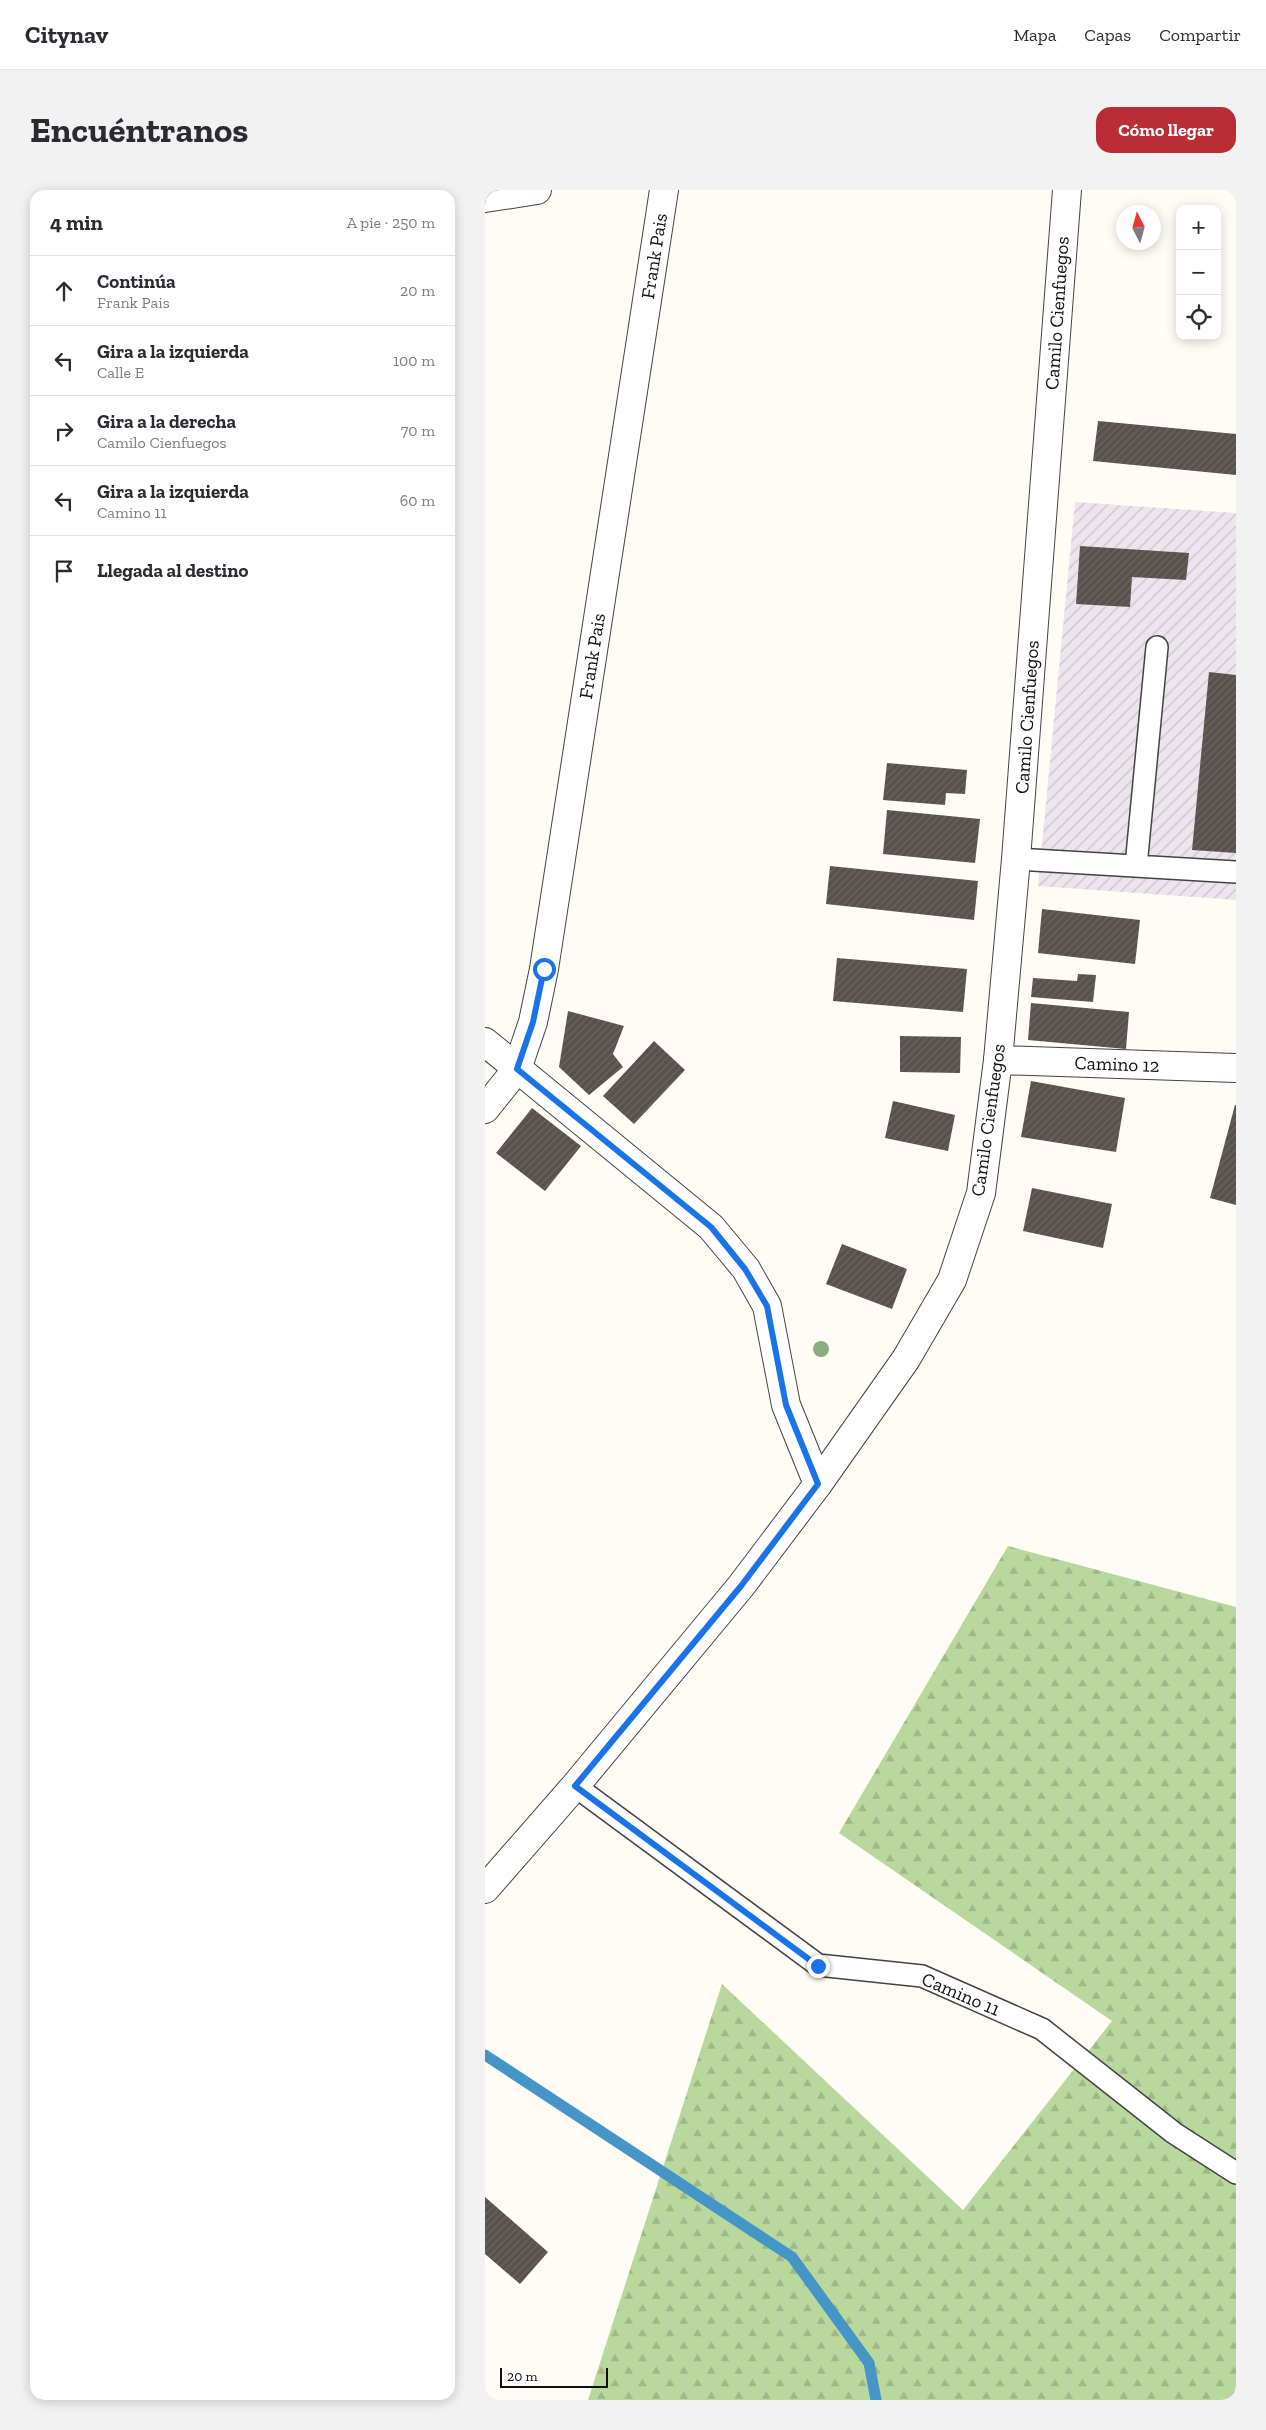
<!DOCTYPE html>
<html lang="es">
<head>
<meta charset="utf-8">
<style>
	:root { --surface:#fff; --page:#f2f2f3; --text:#2b2b33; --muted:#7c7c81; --line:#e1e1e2; --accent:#bb2d36 }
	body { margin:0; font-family:"Zilla Slab",serif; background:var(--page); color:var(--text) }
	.controls { position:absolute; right:15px; top:15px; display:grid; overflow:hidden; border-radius:10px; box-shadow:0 2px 12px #0003 }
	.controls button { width:45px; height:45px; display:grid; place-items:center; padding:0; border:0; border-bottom:1px solid var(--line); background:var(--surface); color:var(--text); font:25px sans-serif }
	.compass { position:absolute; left:631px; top:15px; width:45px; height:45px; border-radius:50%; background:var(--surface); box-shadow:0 2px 12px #0003; rotate:354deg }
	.scale { position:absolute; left:15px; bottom:12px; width:108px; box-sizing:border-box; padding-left:5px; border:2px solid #101010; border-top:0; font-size:14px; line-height:18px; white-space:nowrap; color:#101010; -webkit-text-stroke:4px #fff; paint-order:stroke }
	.stop { position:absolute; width:15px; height:15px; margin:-11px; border:4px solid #1a73e8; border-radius:50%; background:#fff }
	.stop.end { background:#1a73e8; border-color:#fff; box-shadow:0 1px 5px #0008 }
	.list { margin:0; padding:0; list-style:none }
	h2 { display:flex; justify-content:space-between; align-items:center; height:65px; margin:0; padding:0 20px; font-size:21px }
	h2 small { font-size:16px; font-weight:400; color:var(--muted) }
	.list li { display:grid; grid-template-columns:32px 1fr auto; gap:15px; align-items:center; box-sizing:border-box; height:70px; padding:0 20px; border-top:1px solid var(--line) }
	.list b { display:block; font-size:19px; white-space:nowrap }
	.list p { margin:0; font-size:16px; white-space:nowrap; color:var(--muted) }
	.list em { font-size:16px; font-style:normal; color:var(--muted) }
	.icon { flex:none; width:28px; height:28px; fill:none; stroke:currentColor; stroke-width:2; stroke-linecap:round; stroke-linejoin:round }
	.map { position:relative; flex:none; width:751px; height:2210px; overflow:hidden; border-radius:15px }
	header { display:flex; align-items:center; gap:30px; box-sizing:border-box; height:70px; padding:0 25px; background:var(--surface); border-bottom:1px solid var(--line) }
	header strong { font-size:24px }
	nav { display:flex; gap:28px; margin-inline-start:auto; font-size:18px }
	.intro { display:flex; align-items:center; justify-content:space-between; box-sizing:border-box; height:120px; padding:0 30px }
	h1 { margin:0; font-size:35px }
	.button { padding:12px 22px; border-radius:15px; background:var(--accent); color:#fff; font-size:18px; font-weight:700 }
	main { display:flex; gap:30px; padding:0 30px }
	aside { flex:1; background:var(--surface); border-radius:15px; box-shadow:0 2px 12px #0003 }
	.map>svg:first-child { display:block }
</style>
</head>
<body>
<header>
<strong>Citynav</strong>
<nav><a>Mapa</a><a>Capas</a><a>Compartir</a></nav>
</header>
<div class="intro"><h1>Encuéntranos</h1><a class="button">Cómo llegar</a></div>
<main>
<aside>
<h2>4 min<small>A pie · 250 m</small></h2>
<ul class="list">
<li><svg class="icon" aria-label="ahead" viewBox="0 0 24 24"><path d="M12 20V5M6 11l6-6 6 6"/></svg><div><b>Continúa</b><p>Frank Pais</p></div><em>20 m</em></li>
<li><svg class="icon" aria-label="left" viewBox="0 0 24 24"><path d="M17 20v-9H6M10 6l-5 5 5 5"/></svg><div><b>Gira a la izquierda</b><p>Calle E</p></div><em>100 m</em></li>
<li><svg class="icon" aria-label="right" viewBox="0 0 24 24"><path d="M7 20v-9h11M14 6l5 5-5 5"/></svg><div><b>Gira a la derecha</b><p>Camilo Cienfuegos</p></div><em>70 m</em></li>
<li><svg class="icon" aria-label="left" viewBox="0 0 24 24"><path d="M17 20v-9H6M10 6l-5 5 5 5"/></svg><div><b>Gira a la izquierda</b><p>Camino 11</p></div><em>60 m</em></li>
<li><svg class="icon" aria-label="arrive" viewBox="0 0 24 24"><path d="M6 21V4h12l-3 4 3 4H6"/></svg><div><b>Llegada al destino</b></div></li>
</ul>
</aside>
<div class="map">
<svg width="751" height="2210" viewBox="0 0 751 2210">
	<defs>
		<pattern id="industrial-furrows" width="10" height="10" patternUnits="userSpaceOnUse" patternTransform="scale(1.25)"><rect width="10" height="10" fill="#ede5ee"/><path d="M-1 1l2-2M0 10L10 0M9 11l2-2" fill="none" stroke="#cac3cb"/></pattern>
		<pattern id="forest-firs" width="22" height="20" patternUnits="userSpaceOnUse" patternTransform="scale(1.25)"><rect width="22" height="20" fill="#b9d89e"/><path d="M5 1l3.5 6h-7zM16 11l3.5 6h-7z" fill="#9eb887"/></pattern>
		<pattern id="building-hatch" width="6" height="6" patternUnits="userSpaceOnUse" patternTransform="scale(1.25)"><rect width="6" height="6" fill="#58514d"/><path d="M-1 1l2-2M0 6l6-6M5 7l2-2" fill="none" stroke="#6b6562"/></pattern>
	</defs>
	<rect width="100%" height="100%" fill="#fefcf4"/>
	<path fill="url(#industrial-furrows)" d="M590,312l161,11v387l-198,-14z"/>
	<path fill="url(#forest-firs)" d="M523,1356l228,61v793h-648l134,-416 241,226 149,-189 -273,-188z"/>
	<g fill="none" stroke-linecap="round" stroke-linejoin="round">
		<path stroke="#4595c7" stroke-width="11" d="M0,1865l307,202 77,106 7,37"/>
	</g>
	<path fill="url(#building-hatch)" d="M613,231l138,13v41l-143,-14z
		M595,356l109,7 -3,27 -54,-3 -2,30 -54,-3z
		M724,482l27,3v178l-44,-3z
		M402,573l80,7 -2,24 -19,-1 -1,12 -62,-5z
		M402,620l93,9 -5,44 -92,-9z
		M345,676l148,15 -4,39 -148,-16z
		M557,719l98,11 -5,44 -97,-11z
		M352,768l130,11 -4,43 -130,-11z
		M593,784l18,1 -3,27 -62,-5 2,-19 44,3z
		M546,813l98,9 -3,37 -98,-9z
		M83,821l56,15 -11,28 10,13 -34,28 -30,-28z
		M415,846l61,1 -1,36 -60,-1z
		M169,851l31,29 -51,54 -31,-28z
		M546,891l94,17 -9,54 -95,-15z
		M408,911l62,14 -7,36 -63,-13z
		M750,915h1v100l-26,-7z
		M47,918l49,38 -36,45 -49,-38z
		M547,998l80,16 -9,44 -80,-17z
		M357,1054l65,25 -15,40 -66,-25z
		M0,2007l63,55 -28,32 -35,-30z"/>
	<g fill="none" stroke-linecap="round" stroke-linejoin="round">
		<g stroke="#434343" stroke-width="24">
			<path id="service" d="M531,669l220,13
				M651,676l21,-219
				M90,1596l243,179 104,11 120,53 132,104 62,40"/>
		</g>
		<g stroke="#434343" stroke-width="30">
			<path id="minor" d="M0,8l52,-8
				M0,852l226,185 35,42 21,37 19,99 32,79
				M513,870l238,8
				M0,919l32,-40 16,-47 11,-53 120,-779"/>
		</g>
		<g stroke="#434343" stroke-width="30">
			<path id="tertiary" d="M0,1699l90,-103 166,-200 77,-102 88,-125 46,-79 29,-87 17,-133 18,-201 51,-669"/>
		</g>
		<use href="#service" stroke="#fff" stroke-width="21"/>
		<use href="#minor" stroke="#fff" stroke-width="28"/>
		<use href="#tertiary" stroke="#fff" stroke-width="28"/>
	</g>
	<circle fill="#8daa80" cx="336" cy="1159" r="8"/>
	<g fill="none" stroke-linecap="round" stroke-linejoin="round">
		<path stroke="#1a73e8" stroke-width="6" d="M59,779l-11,53 -16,47 194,158 34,42 22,37 19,99 32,79 -77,102 -166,200 243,180"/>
	</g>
	<g text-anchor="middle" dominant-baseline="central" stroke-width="5" stroke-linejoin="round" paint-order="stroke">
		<g font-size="19" fill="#101010" stroke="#fff">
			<text transform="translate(169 66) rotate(-81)">Frank Pais</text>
			<text transform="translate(572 123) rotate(-86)">Camilo Cienfuegos</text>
			<text transform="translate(107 466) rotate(-81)">Frank Pais</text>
			<text transform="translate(542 527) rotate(-86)">Camilo Cienfuegos</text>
			<text transform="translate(632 874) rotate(2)">Camino 12</text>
			<text transform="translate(503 930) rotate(-82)">Camilo Cienfuegos</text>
			<text transform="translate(476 1804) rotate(23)">Camino 11</text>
		</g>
	</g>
</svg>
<div class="controls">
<button>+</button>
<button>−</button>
<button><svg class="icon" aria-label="locate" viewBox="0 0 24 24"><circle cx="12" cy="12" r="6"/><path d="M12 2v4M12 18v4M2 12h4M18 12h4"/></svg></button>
</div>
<svg class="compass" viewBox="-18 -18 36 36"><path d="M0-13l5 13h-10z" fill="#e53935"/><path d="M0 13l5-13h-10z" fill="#7c7c81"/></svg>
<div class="scale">20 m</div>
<div class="stop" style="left:59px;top:779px"></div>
<div class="stop end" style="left:333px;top:1776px"></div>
</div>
</main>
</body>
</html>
